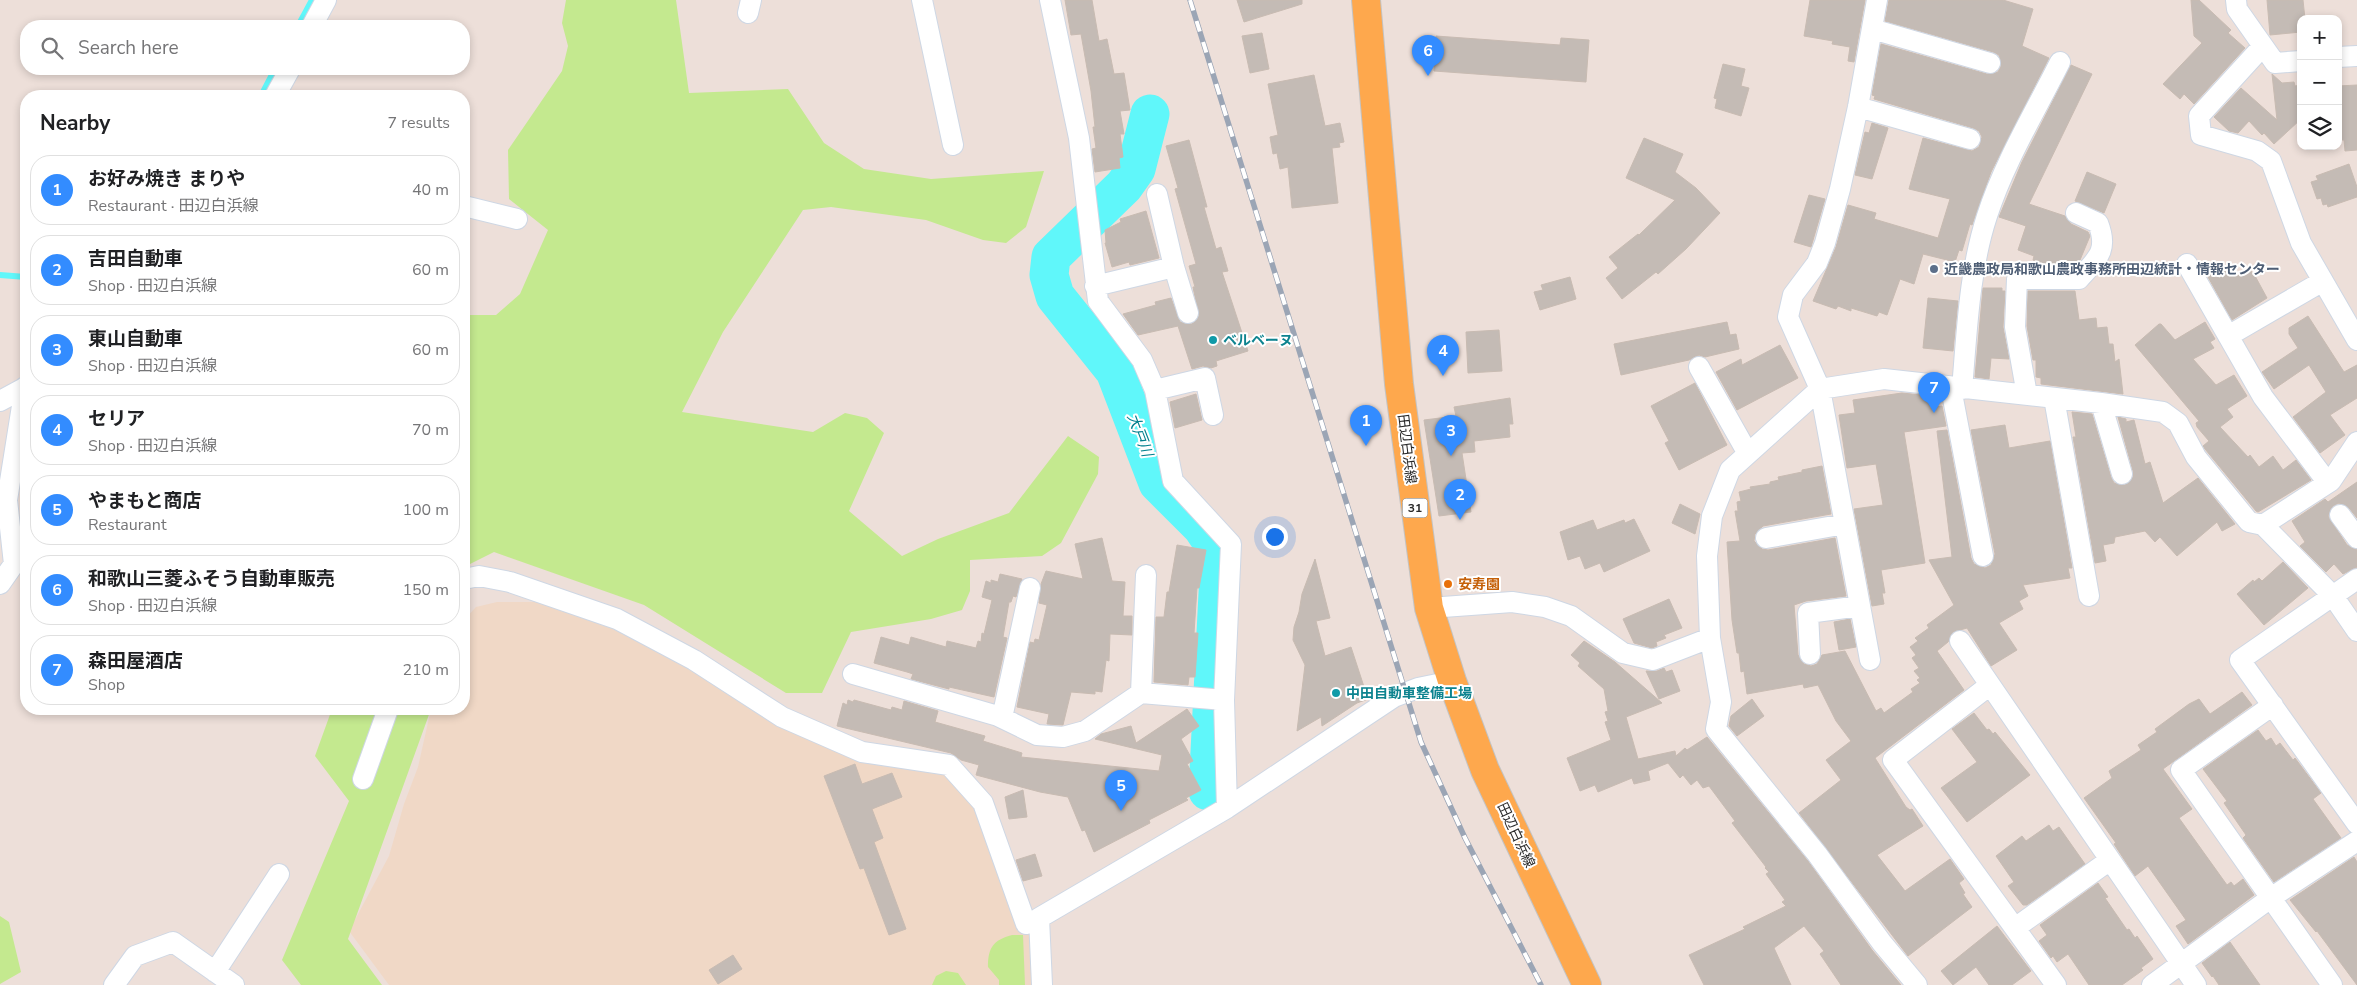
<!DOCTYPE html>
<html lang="en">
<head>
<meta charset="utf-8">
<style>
	:root { --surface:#fff; --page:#f6f6f6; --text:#202124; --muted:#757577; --line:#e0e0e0; --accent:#338cff }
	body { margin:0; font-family:"Nunito Sans","Noto Sans JP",sans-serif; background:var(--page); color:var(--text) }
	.controls { position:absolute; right:15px; top:15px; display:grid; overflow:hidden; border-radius:10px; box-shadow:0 2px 8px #0003 }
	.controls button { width:45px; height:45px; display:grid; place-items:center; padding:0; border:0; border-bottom:1px solid var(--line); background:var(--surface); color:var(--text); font:25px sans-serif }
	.you { position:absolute; left:1274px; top:536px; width:18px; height:18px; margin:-12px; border:4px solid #fff; border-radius:50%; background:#1a73e8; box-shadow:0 0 0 8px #1a73e833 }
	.badge { display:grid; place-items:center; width:32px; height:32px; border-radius:50%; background:var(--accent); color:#fff; font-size:16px; font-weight:700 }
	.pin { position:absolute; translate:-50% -41px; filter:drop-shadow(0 1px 2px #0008) }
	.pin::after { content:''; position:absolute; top:26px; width:18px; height:15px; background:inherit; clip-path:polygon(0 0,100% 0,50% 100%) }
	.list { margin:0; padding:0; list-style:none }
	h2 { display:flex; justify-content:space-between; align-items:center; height:65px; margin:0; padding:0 20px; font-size:21px }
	h2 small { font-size:16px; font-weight:400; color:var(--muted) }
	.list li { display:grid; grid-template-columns:32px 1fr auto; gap:15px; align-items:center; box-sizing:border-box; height:70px; margin:0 10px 10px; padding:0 10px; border:1px solid var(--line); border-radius:20px }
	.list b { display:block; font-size:19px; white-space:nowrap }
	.list p { margin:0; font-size:16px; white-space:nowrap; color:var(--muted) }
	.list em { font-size:16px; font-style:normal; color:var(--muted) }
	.icon { flex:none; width:28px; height:28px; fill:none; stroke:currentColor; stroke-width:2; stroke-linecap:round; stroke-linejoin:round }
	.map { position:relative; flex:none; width:2357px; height:985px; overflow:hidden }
	.search { position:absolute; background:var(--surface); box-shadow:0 2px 8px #0003; left:20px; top:20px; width:450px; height:55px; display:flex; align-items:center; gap:12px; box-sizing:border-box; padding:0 18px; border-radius:20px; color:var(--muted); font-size:19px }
	.panel { position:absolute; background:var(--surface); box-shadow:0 2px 8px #0003; left:20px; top:90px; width:450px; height:625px; border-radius:20px }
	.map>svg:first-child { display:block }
</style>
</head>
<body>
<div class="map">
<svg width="2357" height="985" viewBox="0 0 2357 985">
	<rect width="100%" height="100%" fill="#eddfd9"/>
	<path fill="#f0d8c6" d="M497,602h38l74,21 253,129 87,13 34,38 44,127 13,21 2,34h-653l-40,-54 40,-75 15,-52 14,-37 13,-58h33v-89l12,-13z"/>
	<path fill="#c4e98f" d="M566,0h110l13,93 99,-4 36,54 40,26 67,10 113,-8 -18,56 -20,16 -23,-3 -57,-20 -95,-13 -28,3 -80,122 -41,80 131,20 32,-19 22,5 17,15 -35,78 53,45 36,-17 71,-26 59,-77 31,21 -1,17 -37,69 -19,13 -72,4v31l-8,19 -31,9 -80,13 -29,61h-36l-142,-88 -150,-53 -30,15v-252h32l24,-21 28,-64 -39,-31 -1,-49 54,-79 6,-25 -6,-23z
		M332,709h99l-83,230 34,46h-81l-19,-25 67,-159 -34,-45z
		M0,916l9,6 12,50 -21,12z
		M1012,935h11l2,50h-26v-5l-11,-13c0,-19 5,-27 24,-32z
		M946,971l12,2 8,12h-34l4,-9z"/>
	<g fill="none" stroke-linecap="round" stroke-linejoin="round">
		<path stroke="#60f7fa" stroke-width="6" d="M298,26l14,-26
			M261,96l14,-27
			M0,275l26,2"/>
		<path stroke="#60f7fa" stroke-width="39" d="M1150,114l-14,55 -12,17 -73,71 -2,18 6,21 60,75 43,112 44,44 18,27 -12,237"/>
	</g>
	<path fill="#c4bbb5" stroke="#c8bbb2" d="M1065,0h27l7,41 8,-2 7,35 10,-1 6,37 -10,1 4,23h-4l3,23 -4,1 1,10 -25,4 -3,-23 4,-1 -3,-21h2l-4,-36 -10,-57 -10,1z
		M1237,0h65v4l-58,18z
		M1810,0h55l-11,62 -6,-1 2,-14 -18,-3 1,-3 -29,-5z
		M1889,0h114l30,9 -11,37 27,12 -58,114 -19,53 -2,-1 -8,27 -3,-1 -4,12 -32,-8 -9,30 -14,-5 -13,36 -8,-3 -2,4 -26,-8v3l-13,-5 -2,3 -23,-8 23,-54 12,-42 28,8 -2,6 64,19 12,-39 -41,-10 14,-51 49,13 7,-4 3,-10 -3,-6 -6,-3 -99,-29 1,-3 -3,-1 9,-51 106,30 11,-2 3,-6 -2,-11 -6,-3 -108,-31z
		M2191,0h8l32,30 -3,3 17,15 -51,56 -10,-10 -4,5 -17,-15 39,-41 -8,-7z
		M2267,0h36l2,19h-4v13l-31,3z
		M1262,33l7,36 -19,4 -8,-37z
		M1436,36l124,9 1,-7 28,2 -3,42 -152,-11z
		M1723,64l22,5 -4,17 8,2 -8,28 -26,-8 2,-9 -3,-1z
		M2071,65l21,9 -63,130 36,12 6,8 17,8 2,4 -10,24 -6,7h-38v-6l-3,-1 1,-4 -16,-6 8,-24 -27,-9 23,-55z
		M2272,74l10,9 12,-1 1,4 6,-1v34l-27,25 -10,-11 -2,2 -13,-14 -11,12 -9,-2 -15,-14 27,-29 36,32z
		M1314,75l11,51 15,-3 4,19 -5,1 1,4 -8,1 6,55 -46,5 -4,-41 -8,2 -3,-16 -4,1 -3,-17 8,-2 -10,-51z
		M2357,85v65l-12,1 -1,-11h-4l-2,-6v-21h3l-3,-27z
		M1872,123l16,5 -16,51 -17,-4 10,-43 4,1z
		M1644,138l39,16 -8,18 21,16 24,25 -34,36 -28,25 -2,-2 -34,27 -16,-21 12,-10 -9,-11 29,-23 1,1 36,-35 -49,-22z
		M1189,140l18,67h-3l12,42 5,-2 7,24 -6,1 26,79 -32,10 1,5 -6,2 -8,-2 -11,3 -14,-43 -40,9 -15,-21 33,-9 -1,-3 16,-4 9,24 12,2 7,-8 -6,-29h2l-6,-21 7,-2 -21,-75 3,-1 -12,-42z
		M2349,164l8,23v10l-29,10 -1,-3 -4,1 -2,-7 -4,1 -6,-17 7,-2 -2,-4z
		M2087,172l29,12 -12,29 -29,-12z
		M1809,195l16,4 -14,48 -17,-5z
		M1146,211l13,47 -29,7 -1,-3 -17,5 -7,-24h1l-1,-13 16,-8 -1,-3z
		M2216,261l3,5 3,-2 3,4 6,-3 6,11 14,-5 2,4 1,-1 13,24 -35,22 -29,-52z
		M1570,277l6,22 -36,11 -6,-18 9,-2 -2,-5z
		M1983,288h19v3h3l-2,36 6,32 -18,-1 -2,21 -14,-2z
		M2028,291h47l4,29 17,-2 1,10 10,-1 2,17h4l2,18 4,-3 4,35 -82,-10v-6l-5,-1v-17h-3l-6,-34z
		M1928,298l30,3 -5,50 -30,-3z
		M2308,316l36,56 13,-7v33l-27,17 15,20 -25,18 -27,-36 33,-25 -17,-27 -35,24 -12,-17 36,-24 -9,-14v-6z
		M1727,322l3,13 6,-1 3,15 -34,8 -6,-2 -10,5 -68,15 -7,-31z
		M2205,322l10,17 -5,3 4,6 -21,11 23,26 18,-10 13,21 -20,13 6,8 -13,10 28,30 2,-2 9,12 14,-11 10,14 13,-10 15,20 -53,32 -2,-1 -51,-62 -2,-3 6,-5 -12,-14 -1,-4 3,-2 -64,-76 24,-21h2l14,16z
		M1499,330l3,41 -34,2 -2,-41z
		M1780,345l18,33 -61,32 -21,-38 25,-13 1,6z
		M1695,383l32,62 -48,25 -14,-27 4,-2 -18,-35z
		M1902,393l29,3 -1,12 12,-2 4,20 -42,6 21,131 -44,7 4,23h-3l2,11 -12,2 -18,-97 29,-4 -7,-41 -29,4 -8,-53 16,-2 -2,-13z
		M1196,394l6,26 -27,8 -5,-26z
		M1510,398l3,26h-4l1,13 -36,4 1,11 -13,1 9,59 -32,4 -15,-96 32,-4 -2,-9z
		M2072,412l20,2 19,63 3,6 11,2 8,-8v-6l-15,-54 8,2v3l8,-2 11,44 5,-2 13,41 35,-25 37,46 -13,7 -5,-9 -40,34 -17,-19 -5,5 -10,-11 -30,6 -1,6 -11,2 3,16 -11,2 -22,-126h3z
		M2005,425l4,23 41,-7 22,127h-4l2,10 -47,7 5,11 -9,5 4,8 -24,14 18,27 -26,16 -24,-38 -14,4 -5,10 -11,9 27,39 -89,68 31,49 4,3 2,-1 11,17 -46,29 28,36 45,-32 14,20 -5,4 6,10 -2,1 9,13 -64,49 -109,-143 42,-33 -15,-20 25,-19 -15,-20 -18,-36 -14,3 -1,-4 -56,10 -3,-23 -3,1 -2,-19h-2l-5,-33 -5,-78 13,-1 -5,-30h3l-1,-9 4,-1 -2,-9 12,-3 -1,-2 20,-3v-2l9,-2 -1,-3 24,-5v-2l20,-4 9,48 -68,12 -8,8 -1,7 8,8 6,1 67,-12 11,58 -40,5 -12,4 4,50 6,9 7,2 6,-2 5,-9 23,-4 31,60 5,-3 3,5 29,-21 -2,-3 9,-6 -3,-3 3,-2 -6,-7 5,-3 -7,-10 4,-3 -6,-8 8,-6 -3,-3 14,-10 -2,-3 27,-20 -25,-45 23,-3 -15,-126 10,-1 24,128 3,6 11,4 6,-3 4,-11 -24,-124z
		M2357,482v36l-8,-10 -10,-5 -6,3 -5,10 19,29 10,5v17l-14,7 -9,-10 -8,8 -26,-26 5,-4 -13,-21 33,-22 3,3z
		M1680,504l20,10 -5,20 -23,-11z
		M1634,519l16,32 -46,21 -4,-9 -15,6 -5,-13 -12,4 -8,-28 33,-12 4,10 27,-10 1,3z
		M1102,538l10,43 13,1 -2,34h9v19l-22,-1 -1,27 -3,-1 -4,32 -7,-1v3l-24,-2 -8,33 -16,-1 2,-10 -32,-7 13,-65 4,1 1,-4 4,1 8,-35 -8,-2 2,-19 5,-13 37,8 -8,-35z
		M1177,545l29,5 -7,38h-2l-3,45h4l-3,44h-6l-1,8 -34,-3 2,-65h8l3,-25h2z
		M1315,559l15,59 -14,3 9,35 26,-9 17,52 -11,4 -35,23 -1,-9 -24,14 8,-66 -12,-25 1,-13 5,-15 3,-18z
		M2283,562l25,26 -44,37 -27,-31 16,-14 1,2 5,-4 3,3z
		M1000,574l22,5 -6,18 -3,-1 -2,6h-2l-6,35 4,1 -13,59 -45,-10v2l-38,-10 2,-5 -6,-2 -33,-9 7,-26 28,8 2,-8 35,10 1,-6 29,7 2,-7 3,1 1,-9 2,1 8,-34 -10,-3 4,-16 5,2v-3l7,2z
		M1669,599l13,29 -18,7 2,3 -10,4 1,4 -5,2 -18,-5 -11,-24z
		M1850,619l6,28 -17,3 -5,-28z
		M1584,641l31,21 47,41 -36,14 12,42 37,-8 1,5 9,-8 2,2 20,-13 101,124 64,89 29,35h-60l-21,-31 4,-3 -20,-25 -30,22 17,37h-87l-15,-30 56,-26 -2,-2 43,-21 -4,-4 3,-2 -19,-26 3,-2 -4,-4 1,-1 -34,-44 3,-2 -26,-35 -6,2 -6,-8 -6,5 -8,-10 -3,3 -12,-15 -20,8 2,9 -16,4 -2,-6 -34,14 -3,-7 -15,6 -13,-33 44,-18 -6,-18 3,-1 -3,-9 3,-1 -4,-22 -26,-23 2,-3 -9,-8z
		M1664,668l2,4 6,-2 8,21 -21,8 -13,-28h11z
		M2242,692l10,13 -89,64 29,40 -13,9 48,67 4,-3 3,4 9,-7 11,16 -66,49 -12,-18 10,-6 -38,-54 -13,10 -21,-32 2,-1 -32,-45 28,-20 -3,-7 32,-21 -3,-5 19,-13 -2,-3 34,-25 10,-5 11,15z
		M1752,699l12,17 -27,20 -8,-10 2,-10z
		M848,700l5,2 1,-2 37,10 1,-3 10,3 2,-9 34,10 -3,11 50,14 -2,5 39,12 -1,4 138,14 3,-16 -67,-16 6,-5 30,-8 5,17 51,-34 12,17 -18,13 12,22 -6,3 14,26 -15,8 2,2 -39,20 1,3 -56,29 -9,-22 -3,1 -14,-34 -28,-5 -64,-17 3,-10 -18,-5 -10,-7 -114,-27 6,-23 4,2z
		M1974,713l13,17 2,-1 4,5 2,-2 35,43 -63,47 -26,-34 36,-26 -25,-33z
		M2258,730l8,11 5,-3 5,8 4,-3 13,17 2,-2 26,35 -8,6 28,39 -67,44 -31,-44 3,-3 -22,-32 3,-2 -24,-32z
		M855,764l7,20 30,-11 10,24 -30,12 11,29 -9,4 32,87 -17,6 -25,-67 -4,1 -36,-93z
		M1023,790l4,27 -18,2 -4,-22z
		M2049,825l4,6 6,-4 26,37 -58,41h-4l-15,-19 6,-4 -18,-26 26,-20 4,5z
		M1035,854l7,22 -19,5 -7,-21z
		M2354,857l3,5v123l-40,-54 -1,1 -26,-32z
		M2098,883l10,14 -3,1 22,32 2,-1 6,9 2,-2 16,23 -12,9 2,2 -21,15h-33l-21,-31 -11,8 -4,-6 -2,2 -12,-17 8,-6 -7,-10z
		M1997,926l34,45 -19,14h-23l-13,-18 -23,18 -12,-14z
		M2230,942l30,43h-41l-6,-9 -1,1 -10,-14z
		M733,955l9,14 -24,15 -9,-14z"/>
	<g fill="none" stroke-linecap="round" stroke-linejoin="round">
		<g stroke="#ced7e4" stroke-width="22">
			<path id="street" d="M922,0l31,145
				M1050,0l29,138 19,163 44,59 13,30 18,91 58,63 -7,156 3,108
				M2236,0l1,9 38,54 26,-2
				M748,13l3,-13
				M312,26l14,-26
				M1872,29l118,34
				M2262,47l-63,69 2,19 56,16 14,10 30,82 56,97
				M2338,57l19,-1
				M275,96l15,-27
				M1858,107l112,32
				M1157,194l17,73 14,46
				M464,206l53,13
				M2187,264l76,133 65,86
				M1095,286l79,-19
				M2228,336l95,-55
				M1699,367l48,85
				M1951,388l32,168
				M1962,389c5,-58 7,-118 25,-173 17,-53 48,-104 73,-154
				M1155,390l50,-12 8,37
				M2027,395l-12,-68 2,-48h62c18,-20 30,-28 19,-56l-22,-10
				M2054,398l35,198
				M0,401l26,-14
				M2101,403l21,71
				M2340,515l17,23
				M2263,525l68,-44 26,-39
				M1766,538l79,-14
				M464,579l15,-3 31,6 107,37 77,41 88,57 80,35 87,13 34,38 43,121
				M2357,579l-117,81 117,164
				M0,584l14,-20 -7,-64 18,-113
				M1429,608l83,-6 33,5 26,9 52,37 30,7 57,-22
				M1960,641l236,344
				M1810,654l-2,-41 52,-7
				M1870,660l-50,-271 -32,-72 5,-22 24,-32 8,-20 15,-54 18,-82 19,-107
				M853,674l145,42 39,19 26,2 22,-6 56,-38 83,7
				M1990,685l-97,75 163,225
				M1141,693l5,-118
				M2273,705l-92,65 151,215
				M1002,718l28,-130
				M363,779l25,-70
				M2015,928l95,-68
				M215,972l64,-98
				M114,985l21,-29 38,-14 61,43
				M1042,985l-3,-67 188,-110 167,-111 24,-9 34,-7
				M1917,985l-35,-42 -65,-89 -101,-125 5,-27 -11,-64 -3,-82 5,-40 18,-46 90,-81 64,-10 217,24 62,9 15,11 18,34 53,65 14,3 70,71 24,35
				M2152,985l120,-88 85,-56"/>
		</g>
		<g stroke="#c3c3c3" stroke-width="30">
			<path id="primary" d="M1366,0l33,384 30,224 23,73 33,89 102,215"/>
		</g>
		<use href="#street" stroke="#fff" stroke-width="20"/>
		<use href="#primary" stroke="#fea84d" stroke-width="28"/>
		<g stroke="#9ba5b5" stroke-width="5.5">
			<path id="rail" d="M1190,0l231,742 44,96 76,147"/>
		</g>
		<use href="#rail" stroke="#fff" stroke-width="4" stroke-dasharray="11" stroke-linecap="butt"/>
	</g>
	<circle fill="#5c6f8a" stroke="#fff" stroke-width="2" cx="1934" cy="269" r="5"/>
	<g fill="#0f9aa8" stroke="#fff" stroke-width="2">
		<circle cx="1213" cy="340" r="5"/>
		<circle cx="1336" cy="693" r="5"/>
	</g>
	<circle fill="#e8710a" stroke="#fff" stroke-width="2" cx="1448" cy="584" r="5"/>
	<g text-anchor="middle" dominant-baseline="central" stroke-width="4" stroke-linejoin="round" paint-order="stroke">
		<rect fill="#fff" stroke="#696969" stroke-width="1" x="1402.5" y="498.5" width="25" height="19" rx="4"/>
		<g font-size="12" font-weight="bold" fill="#292929">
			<text x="1415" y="508">31</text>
		</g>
		<g font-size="14" font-weight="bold" fill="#4e5e75" stroke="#fff" text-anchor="start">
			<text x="1944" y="269">近畿農政局和歌山農政事務所田辺統計・情報センター</text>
		</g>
		<g font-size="14" font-weight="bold" fill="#0d838f" stroke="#fff" text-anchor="start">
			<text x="1223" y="340">ベルベーヌ</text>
			<text x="1346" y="693">中田自動車整備工場</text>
		</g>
		<g font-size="14" fill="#292929" stroke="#fff">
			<text transform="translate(1407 449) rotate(83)">田辺白浜線</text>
			<text transform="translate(1516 835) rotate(65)">田辺白浜線</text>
		</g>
		<g font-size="14" font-weight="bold" fill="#c56008" stroke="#fff" text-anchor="start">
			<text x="1458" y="584">安寿園</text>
		</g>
		<g font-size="15" font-style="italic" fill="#03818f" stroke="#fff">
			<text transform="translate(1140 435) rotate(69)">大戸川</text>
		</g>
	</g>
</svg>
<div class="controls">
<button>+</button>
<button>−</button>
<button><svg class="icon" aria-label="layers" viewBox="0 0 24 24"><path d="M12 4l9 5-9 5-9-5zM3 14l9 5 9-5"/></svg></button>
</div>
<div class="you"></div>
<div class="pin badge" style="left:1366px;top:446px">1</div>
<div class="pin badge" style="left:1460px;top:520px">2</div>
<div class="pin badge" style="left:1451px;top:456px">3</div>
<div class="pin badge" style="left:1443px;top:376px">4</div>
<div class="pin badge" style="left:1121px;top:811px">5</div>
<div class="pin badge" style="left:1428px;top:76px">6</div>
<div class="pin badge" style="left:1934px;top:413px">7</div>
<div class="search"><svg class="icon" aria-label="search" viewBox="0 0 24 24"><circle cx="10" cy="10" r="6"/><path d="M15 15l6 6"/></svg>Search here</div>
<section class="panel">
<h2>Nearby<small>7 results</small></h2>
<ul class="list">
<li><span class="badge">1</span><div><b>お好み焼き まりや</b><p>Restaurant · 田辺白浜線</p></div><em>40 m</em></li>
<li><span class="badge">2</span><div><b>吉田自動車</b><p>Shop · 田辺白浜線</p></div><em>60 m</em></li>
<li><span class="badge">3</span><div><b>東山自動車</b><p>Shop · 田辺白浜線</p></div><em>60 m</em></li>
<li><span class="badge">4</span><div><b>セリア</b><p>Shop · 田辺白浜線</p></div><em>70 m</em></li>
<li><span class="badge">5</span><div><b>やまもと商店</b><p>Restaurant</p></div><em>100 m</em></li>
<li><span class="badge">6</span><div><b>和歌山三菱ふそう自動車販売</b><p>Shop · 田辺白浜線</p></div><em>150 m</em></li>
<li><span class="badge">7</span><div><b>森田屋酒店</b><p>Shop</p></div><em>210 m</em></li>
</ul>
</section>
</div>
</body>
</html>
